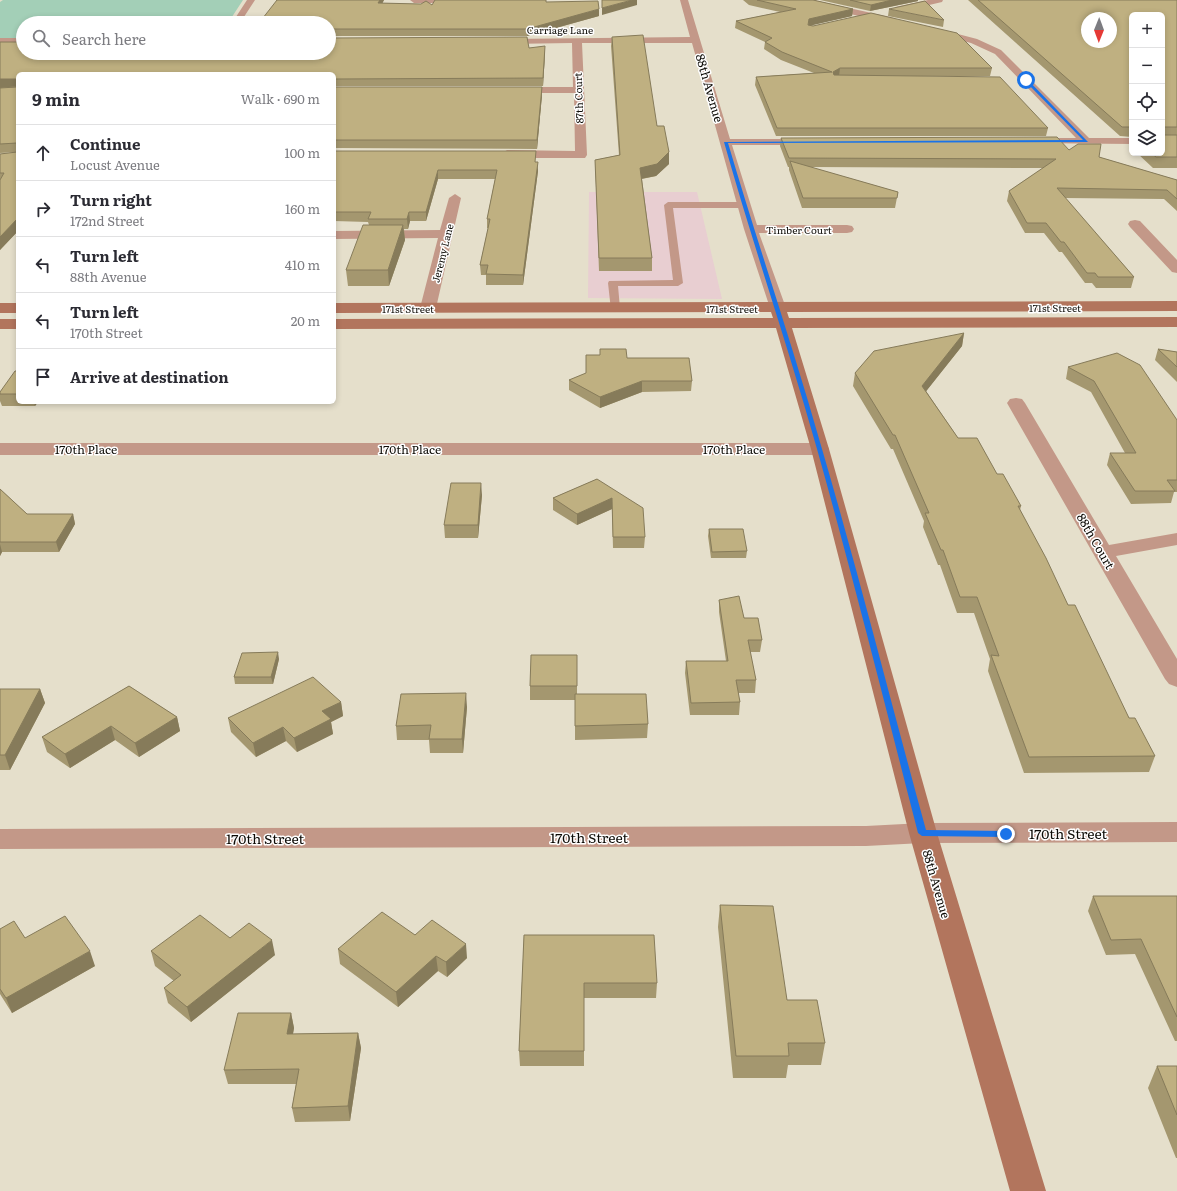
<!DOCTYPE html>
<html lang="en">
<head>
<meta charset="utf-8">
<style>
	:root { --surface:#fff; --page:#f2f2f3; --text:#2b2b33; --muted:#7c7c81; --line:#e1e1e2 }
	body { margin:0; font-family:Literata,serif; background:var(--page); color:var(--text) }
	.controls { position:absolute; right:12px; top:12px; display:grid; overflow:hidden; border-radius:6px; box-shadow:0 2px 6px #0003 }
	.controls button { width:36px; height:36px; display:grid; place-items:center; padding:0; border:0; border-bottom:1px solid var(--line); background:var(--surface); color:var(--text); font:20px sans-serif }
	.compass { position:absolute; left:1081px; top:12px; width:36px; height:36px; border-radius:50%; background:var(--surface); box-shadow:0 2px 6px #0003; rotate:181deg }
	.stop { position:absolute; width:12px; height:12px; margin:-9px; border:3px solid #1a73e8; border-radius:50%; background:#fff }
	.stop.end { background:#1a73e8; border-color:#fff; box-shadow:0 1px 4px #0008 }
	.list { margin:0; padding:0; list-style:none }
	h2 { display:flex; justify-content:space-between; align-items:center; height:52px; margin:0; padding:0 16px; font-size:17px }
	h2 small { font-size:13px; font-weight:400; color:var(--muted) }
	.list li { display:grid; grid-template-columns:26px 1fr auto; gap:12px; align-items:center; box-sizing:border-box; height:56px; padding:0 16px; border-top:1px solid var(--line) }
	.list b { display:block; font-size:15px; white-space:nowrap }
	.list p { margin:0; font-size:13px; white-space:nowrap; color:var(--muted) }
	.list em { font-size:13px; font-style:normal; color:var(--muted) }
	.icon { flex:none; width:22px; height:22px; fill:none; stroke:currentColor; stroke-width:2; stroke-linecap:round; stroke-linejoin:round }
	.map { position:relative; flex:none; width:1177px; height:1191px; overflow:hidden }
	.search { position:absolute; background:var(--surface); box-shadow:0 2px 6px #0003; left:16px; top:16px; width:320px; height:44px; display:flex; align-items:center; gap:10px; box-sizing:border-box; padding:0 14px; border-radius:22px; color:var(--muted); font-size:15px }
	.panel { position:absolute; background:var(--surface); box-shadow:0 2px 6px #0003; left:16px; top:72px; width:320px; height:332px; border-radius:6px }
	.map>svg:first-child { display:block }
</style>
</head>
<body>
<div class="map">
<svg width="1177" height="1191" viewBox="0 0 1177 1191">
	<rect width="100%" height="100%" fill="#e5dfcb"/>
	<path fill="#e8ced1" d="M589,192h108l25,107 -134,-1z"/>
	<path fill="#a3cfb7" d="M3,0h240l-15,23h-205v16h-23v-37z"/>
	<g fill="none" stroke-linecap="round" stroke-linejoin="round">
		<path fill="#c39888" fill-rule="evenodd" d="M668,202h76l4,3 -4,3h-71l10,75 -5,3h-60l2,22 -5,3 -4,-1 -3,-27 1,-2 64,-1 -9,-75z"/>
		<path fill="#c39888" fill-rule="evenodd" d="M247,0h8l-15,23h-8z
			M410,0h114l-4,3h-106z
			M680,0h8l42,139h81l6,3 -6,3h-79l25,80h90l5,1 2,3 -2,3 -5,1h-88l27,75 -3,3h-10l-3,-3 -26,-79 -52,-186h-110l5,112 -2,3h-78l-6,-4 6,-4 68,1 -1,-58h-61l-5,-3 5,-3h60l-1,-44 -73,1 -3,-1v-4l194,-2z
			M798,0h15l81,18 4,3 -4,3 -92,-21z
			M928,0h15l-1,2 -43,10 -4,-3 1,-2z
			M931,27l46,12 24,11 88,88h43v6l-105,-1 -2,-2 6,-3h45l-81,-84 -24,-11 -43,-11v-4z
			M0,38h23v6h-23z
			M455,194l6,4 -25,110 -3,3h-10l-3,-3 18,-70 -104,1v-8l106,-1 9,-32z
			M1135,220l5,1 37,39v13l-5,-1 -42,-45 -2,-3 2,-3z
			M1016,398l6,1 3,4 84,142 68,-12v12l-61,11 61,103v28l-8,-3 -4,-5 -158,-276 3,-4z
			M0,443h820l7,2 2,4 -2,4 -7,2h-820z
			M1177,822v20l-254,1 -57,3 -866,3v-20l866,-3 57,-3z"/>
		<path fill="#b2755d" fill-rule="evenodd" d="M1177,301v10l-390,1 2,6 388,-1v10l-385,1 37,121 108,384 109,358h-36l-101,-358 -98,-384 -35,-121 -442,1v-10l439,-1 -2,-6 -437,1v-10z
			M0,303h18v10h-18z
			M0,319h18v10h-18z"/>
	</g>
	<path fill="#a4976f" d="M276,0h108l-2,3 50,2 114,-3 53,14 -72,20h-198v-13l-53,-22z
		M743,0h70l40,9 -1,7 -42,9 182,43 -2,8h-99l157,52 -2,8h-270l-21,-51 1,-8 58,-4 -33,-13 -17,-11 1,-7 -30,-14 1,-7 44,-9 -31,-7z
		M820,0h98v1l-48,10z
		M968,0h209v168h-24l-16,-15h25l-30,-138v133l-2,-2 2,-9 -12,-1z
		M889,9l55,11 -1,7 -55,-11z
		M612,37l45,89 12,26v12l-13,12 -14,3 10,79v13h-53l-4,-111 24,-5 -8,-109z
		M0,42l529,6 16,5 -2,33h-209v-12h-316v157l-18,19v-96l17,-2 -17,1v-65l16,-1 -16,1z
		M334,87h208v8l-5,54 -203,-1z
		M781,138l288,12 30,7 78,23v31l-13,-12 -99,-1 69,79 -3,11h-35l-4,-5h-7l-23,-31h-3l-15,-19h-19l-18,-32 2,-10 34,-23 -233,-1 88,25 -3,16h-93l-13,-38v-3h-1l-8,-21z
		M334,151l202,11 2,9 -15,114h-37v-10h-5l-1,-10 8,-37h-1v-9l8,-40h-57l-12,42h-16l-2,8h-4l1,11 -16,46h-41l-2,-16 23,-45 -1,-3 -34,-1z
		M964,333l-2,13 -36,45 32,47 39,36 24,32 -1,4 48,95 61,113 26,38 -6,16 -125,1 -36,-102 2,-12 -16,-46h-17l-17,-48h-2l-15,-38 1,-6 -31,-72h-2l-38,-63 2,-13z
		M1158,349l19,3v30l-22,-22z
		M627,358l65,23 -1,10 -49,1 -42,16 -31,-18v-10z
		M1068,367l109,53v72h-3l-3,11 -40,1 -24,-39 3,-12h15l-34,-61 -25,-13z
		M18,371v31h20l-3,4h-33l-2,-5v-9z
		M597,479l48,58 -1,11h-31l-1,-39 -35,16 -24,-15v-12z
		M0,489l27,25h46l2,10 -16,28h-57l-2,4z
		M482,495l-4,43h-33l-1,-13z
		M709,529l38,22 -1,7h-35l-3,-22z
		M719,600l25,18 18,22 -2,12h-10l6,28 -1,13h-17l2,9 -1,13h-49l-5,-42 1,-12h40l-7,-49z
		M577,655v39l71,30 -1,14 -72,2v-40h-45v-14z
		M279,659l-6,25h-38l-1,-7z
		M129,686l48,31 3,14 -41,26 -24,-17 -45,28 -23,-16 -5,-15z
		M0,689h40l5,14 -35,67h-10z
		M341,702l2,14 -12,6 2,12 -36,18 -11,-11 -30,16 -25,-25 -3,-14z
		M467,707l-4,46h-33l-1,-13h-32l-1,-14z
		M1093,896h84v145h-2l-40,-87 -29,1 -18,-44z
		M720,905l67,95 38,43 -4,22h-33l-2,13h-53l-15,-151z
		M0,929l25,9 70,28 -83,47 -12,-19z
		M524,935l133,48 -1,15h-72v68h-64l-1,-15z
		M230,938l45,17 -84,67 -23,-19 -4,-15 10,-7 -19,-15 -4,-15z
		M338,949l129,9 -20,19 -9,-6 -40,36 -58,-43z
		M291,1013l3,15 -1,6 65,-1 3,15 -11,73 -55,1 -3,-14 4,-24h-68l-4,-14z
		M1157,1066h20v92h-1l-28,-70z"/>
	<path fill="#867b5a" d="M380,0h4l-5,10 -1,-7z
		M632,0h5v5l-35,10v-7z
		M892,0h26v1l-48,10 1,-6z
		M599,9v7l-72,20v-7z
		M853,9l-1,7 -43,10 -1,6 1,-13z
		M545,46v7l-2,33v-8z
		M840,68l-1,8 -6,4v-8z
		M0,79h16l2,7 -18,2z
		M542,87v8l-5,54v-9z
		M669,152v12l-13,12 -16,3v-11z
		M538,162v9l-15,114v-10z
		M438,170v9l-12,42v-9z
		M409,212l1,9 -2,8 -1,-10z
		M18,218v13l-18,19v-13z
		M403,225l2,15 -16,46 -1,-16z
		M964,333l-2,13 -42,53 2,-13z
		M642,381v11l-42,16v-11z
		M34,402h4l-3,4z
		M481,483l1,12 -4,43v-13z
		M612,498v11l-35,16v-11z
		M73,514l2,10 -16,28 -3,-10z
		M0,544l2,8 -2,4z
		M278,652l1,7 -6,25 -2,-7z
		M40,689l5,14 -35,67 -5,-15z
		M466,693l1,14 -4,46 -1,-14z
		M341,702l2,14 -12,6 2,12 -36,18 -3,-14 28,-27z
		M177,717l3,14 -41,26 -4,-14z
		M111,726l4,14 -45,28 -5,-14z
		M283,727l3,14 -30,16 -3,-14z
		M272,940l3,15 -84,67 -4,-15z
		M466,944l1,14 -20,19 -1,-15z
		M90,951l5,15 -83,47 -6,-15z
		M436,956l2,15 -40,36 -2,-15z
		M291,1013l3,15 -4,21 -3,-15z
		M358,1033l3,15 -11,73 -2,-15z"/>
	<path fill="#bfb081" stroke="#867b5a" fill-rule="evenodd" d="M277,0h103l-2,3 43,1 5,-3 6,4 3,-5h111v2l52,-1 1,8 -72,20h-198v-6h-70z
		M602,0h30l-30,8z
		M757,0h56l40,9 -44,10 -1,6 5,1 58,-13 86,20 35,35h-152l-7,4 1,3 166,2 48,51h-271l-21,-51 76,-5 -50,-20 -17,-10 7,-4 -36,-17 60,-12z
		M850,0h42l-21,5z
		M978,0h199v127h-14v8h14v22h-21l-5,-4h11v-138h-30v112h-10zM1087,18h24v24h-24z
		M925,1l19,19 -55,-11z
		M643,35l14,91h7l5,26 -12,12 -17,4 12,90h-53l-4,-98 25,-5 -8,-118z
		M527,37l2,11 16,-2 -2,32 -209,1v-5h-316v144l-18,19v-57l4,-7h-4v-19l17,-2v-9l-17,1v-56l16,-1 2,-7 -2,-1h-16v-37h23v11h306v-15z
		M334,87h208l-5,53h-203z
		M1057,137l12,13 9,-6h23l-2,13 78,23v19l-10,-9 -110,-2 77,89h-36l-3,-4h-8l-23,-31h-3l-15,-19h-19l-18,-32 47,-32 -267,-1 -8,-20z
		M334,151h202l-1,11h3l-15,113 -37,-1 2,-9h-8l10,-46h-3l10,-49h-59l-12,42h-17l-2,7h-39l3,-7h-37z
		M790,161l108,31 -1,6h-94z
		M363,225h40l-15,45h-42z
		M964,333l-42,53 36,52h19l20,36h6l18,32h-3l28,52 22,47h7l54,113h6l20,38 -126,1 -38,-102 8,1 -22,-59h-17l-17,-47h-2l-16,-37h4l-34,-78h-2l-38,-62 19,-22z
		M600,349h26l1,9h62l3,23h-50l-42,16 -31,-17 17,-7v-18h14z
		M1158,349l19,3v15z
		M1117,353l23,12 37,55v60h-10l8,11h-40l-25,-38h26l-42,-72 -26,-14z
		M15,371h3v23h-18v-2z
		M597,479l46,29 2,29h-32l-1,-39 -35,16 -24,-16z
		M451,483h30l-3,42h-34z
		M0,489l27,25h46l-17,28h-56z
		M709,529h34l4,22 -35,1z
		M739,596l5,22h14l4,22h-14l8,40h-20l4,22 -49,1 -5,-42h42l-9,-61z
		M278,652l-7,25h-37l8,-24z
		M531,655h46v31h-47z
		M313,677l28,25 -19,9 9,8 -37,19 -11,-11 -30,16 -25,-25z
		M129,686l48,31 -42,26 -24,-17 -46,28 -23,-17z
		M0,689h40l-35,66h-5z
		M466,693l-4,46h-33l2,-14 -35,1 5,-32z
		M575,694h71l2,30 -73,2z
		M1093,896h84v121l-36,-78 -30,1z
		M720,905l53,1 14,94h30l8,43h-37l1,13h-53z
		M382,912l33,23 17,-15 34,24 -20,18 -10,-6 -40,36 -58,-43z
		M200,915l30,23 19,-15 23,17 -85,67 -23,-19 17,-13 -30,-24z
		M65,916l25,35 -84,47 -6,-9v-60l14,-8 11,17z
		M524,935h130l3,48h-73v68h-65z
		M238,1013h53l-4,21 71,-1 -10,73 -56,2 7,-39 -75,1z
		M1157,1066h20v49z"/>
	<path fill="#1a73e8" d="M1027,79l61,63 -360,1c30,102 65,203 94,306 37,126 69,254 104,381l80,1 4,3 -4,3 -84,-1 -4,-3c-33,-128 -65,-256 -101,-384 -29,-103 -64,-204 -93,-307l359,-2 -59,-60z"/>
	<g text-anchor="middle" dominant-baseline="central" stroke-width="3" stroke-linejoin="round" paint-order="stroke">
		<g font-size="10" fill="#0d0b06" stroke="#fff">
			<text x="560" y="29">Carriage Lane</text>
			<text transform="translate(578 98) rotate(-92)">87th Court</text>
			<text x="799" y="229">Timber Court</text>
			<text transform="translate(442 253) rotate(-76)">Jeremy Lane</text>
			<text x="1055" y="307">171st Street</text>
			<text x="408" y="308">171st Street</text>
			<text x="732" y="308">171st Street</text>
		</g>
		<g font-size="12" fill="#0d0b06" stroke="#fff">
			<text transform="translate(710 88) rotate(74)">88th Avenue</text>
			<text x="86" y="449">170th Place</text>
			<text x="410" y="449">170th Place</text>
			<text x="734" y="449">170th Place</text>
			<text transform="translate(1096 541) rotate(60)">88th Court</text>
			<text transform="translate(937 884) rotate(74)">88th Avenue</text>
		</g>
		<g font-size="14" fill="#0d0b06" stroke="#fff">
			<text x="1068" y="833">170th Street</text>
			<text x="589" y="837">170th Street</text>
			<text x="265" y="838">170th Street</text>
		</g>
	</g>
</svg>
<div class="controls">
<button>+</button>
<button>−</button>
<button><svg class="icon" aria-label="locate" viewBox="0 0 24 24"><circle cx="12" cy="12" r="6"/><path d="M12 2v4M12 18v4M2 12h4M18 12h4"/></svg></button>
<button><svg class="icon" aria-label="layers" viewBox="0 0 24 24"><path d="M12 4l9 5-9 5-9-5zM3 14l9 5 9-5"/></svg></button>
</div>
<svg class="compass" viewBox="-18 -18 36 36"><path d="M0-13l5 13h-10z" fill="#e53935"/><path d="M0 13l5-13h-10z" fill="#7c7c81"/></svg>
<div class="stop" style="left:1026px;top:80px"></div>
<div class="stop end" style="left:1006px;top:834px"></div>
<div class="search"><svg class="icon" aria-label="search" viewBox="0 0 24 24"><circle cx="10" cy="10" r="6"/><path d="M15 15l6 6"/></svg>Search here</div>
<section class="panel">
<h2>9 min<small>Walk · 690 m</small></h2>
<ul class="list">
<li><svg class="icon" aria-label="ahead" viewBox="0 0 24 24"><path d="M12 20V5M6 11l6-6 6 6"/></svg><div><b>Continue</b><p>Locust Avenue</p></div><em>100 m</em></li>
<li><svg class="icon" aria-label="right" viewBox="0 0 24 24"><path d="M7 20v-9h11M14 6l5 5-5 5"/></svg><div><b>Turn right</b><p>172nd Street</p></div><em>160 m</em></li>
<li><svg class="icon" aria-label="left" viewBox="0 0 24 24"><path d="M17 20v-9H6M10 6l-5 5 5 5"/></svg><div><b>Turn left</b><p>88th Avenue</p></div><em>410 m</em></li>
<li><svg class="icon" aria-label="left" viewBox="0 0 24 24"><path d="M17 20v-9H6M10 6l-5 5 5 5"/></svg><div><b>Turn left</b><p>170th Street</p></div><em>20 m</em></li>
<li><svg class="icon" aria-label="arrive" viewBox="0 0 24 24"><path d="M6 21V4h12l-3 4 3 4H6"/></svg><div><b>Arrive at destination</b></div></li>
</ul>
</section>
</div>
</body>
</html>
